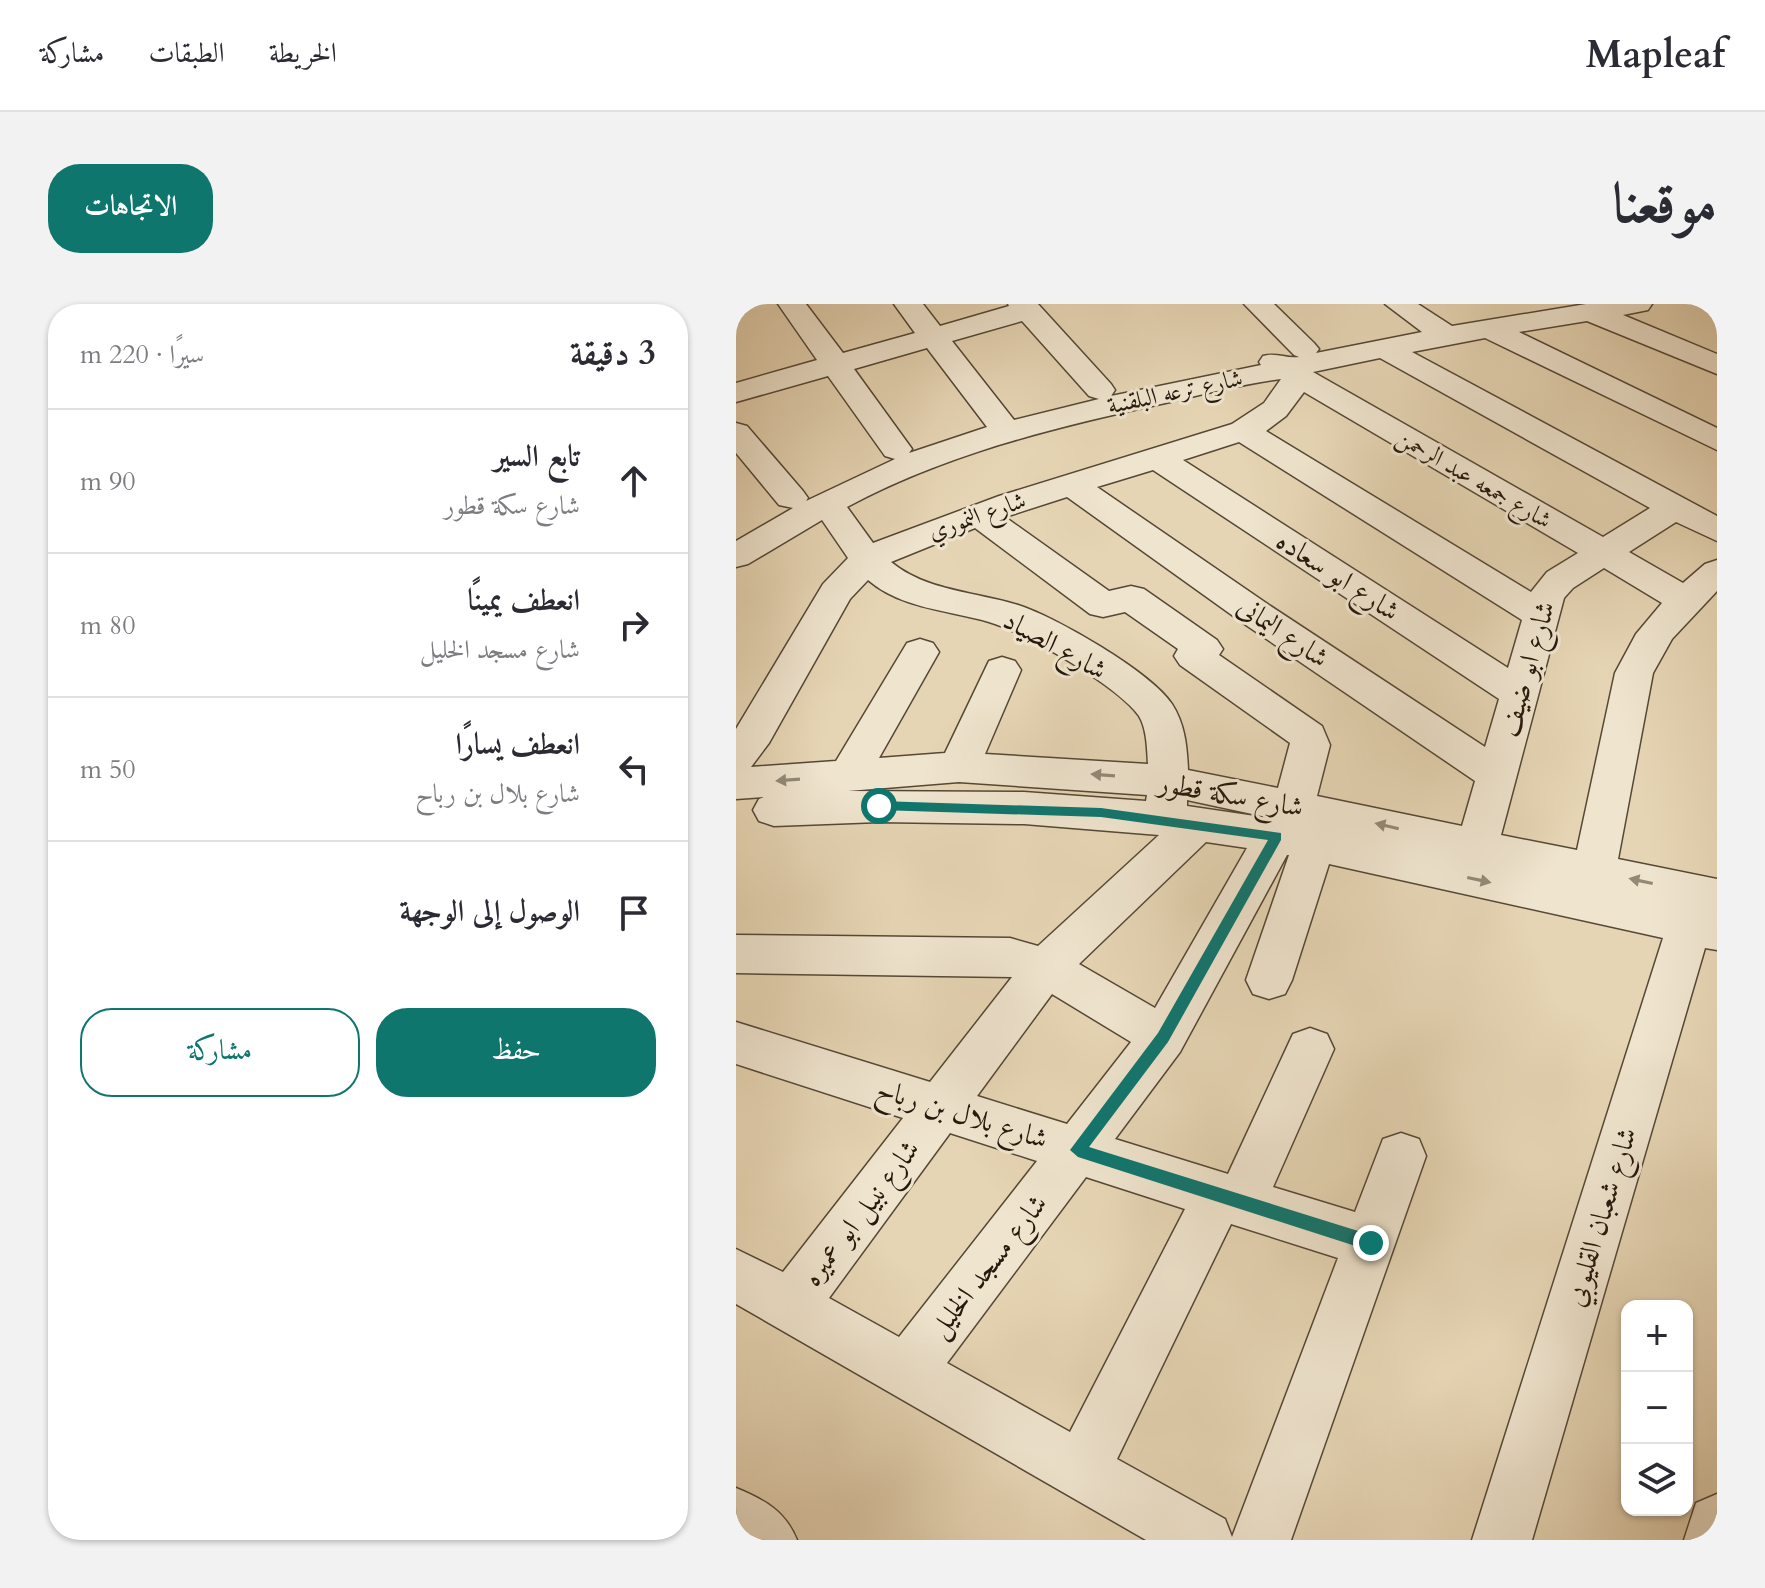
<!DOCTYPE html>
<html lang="ar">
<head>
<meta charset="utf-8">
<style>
	:root { --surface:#fff; --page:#f2f2f3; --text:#2b2b33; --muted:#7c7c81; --line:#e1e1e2; --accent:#0f766e }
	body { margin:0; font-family:Cardo,Amiri,serif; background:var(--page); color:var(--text); direction:rtl }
	.controls { position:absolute; right:24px; bottom:24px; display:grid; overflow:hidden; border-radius:16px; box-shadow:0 2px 6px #0004 }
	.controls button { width:72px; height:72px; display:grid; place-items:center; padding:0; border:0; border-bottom:2px solid var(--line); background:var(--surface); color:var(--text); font:40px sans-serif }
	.stop { position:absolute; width:24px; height:24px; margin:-18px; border:6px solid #0f766e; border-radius:50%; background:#fff }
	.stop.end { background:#0f766e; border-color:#fff; box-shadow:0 2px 8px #0008 }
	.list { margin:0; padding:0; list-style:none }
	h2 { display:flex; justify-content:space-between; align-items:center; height:104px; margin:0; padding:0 32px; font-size:34px }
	h2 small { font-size:26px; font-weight:400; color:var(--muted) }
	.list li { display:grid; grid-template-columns:52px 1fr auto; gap:24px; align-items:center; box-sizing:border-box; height:144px; padding:0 32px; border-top:2px solid var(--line) }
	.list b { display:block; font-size:30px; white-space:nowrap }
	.list p { margin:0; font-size:26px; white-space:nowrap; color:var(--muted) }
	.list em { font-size:26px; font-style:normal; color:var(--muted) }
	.actions { display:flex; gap:16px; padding:24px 32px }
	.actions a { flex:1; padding:18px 0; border:2px solid var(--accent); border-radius:32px; text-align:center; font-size:28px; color:var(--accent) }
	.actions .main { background:var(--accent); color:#fff }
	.icon { flex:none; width:44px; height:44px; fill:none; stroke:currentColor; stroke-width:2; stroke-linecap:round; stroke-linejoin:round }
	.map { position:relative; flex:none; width:981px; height:1236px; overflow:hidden; direction:ltr; border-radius:32px }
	header { display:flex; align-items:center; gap:48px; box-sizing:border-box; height:112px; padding:0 40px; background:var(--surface); border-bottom:2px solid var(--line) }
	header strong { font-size:38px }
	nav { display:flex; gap:44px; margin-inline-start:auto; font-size:28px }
	.intro { display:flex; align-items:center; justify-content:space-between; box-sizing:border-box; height:192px; padding:0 48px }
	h1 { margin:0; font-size:56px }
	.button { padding:20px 36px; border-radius:32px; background:var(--accent); color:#fff; font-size:28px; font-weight:700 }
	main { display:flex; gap:48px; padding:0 48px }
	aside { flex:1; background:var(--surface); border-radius:32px; box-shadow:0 2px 6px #0004 }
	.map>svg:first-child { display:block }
</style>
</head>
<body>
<header>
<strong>Mapleaf</strong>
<nav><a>الخريطة</a><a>الطبقات</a><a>مشاركة</a></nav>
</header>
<div class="intro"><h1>موقعنا</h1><a class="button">الاتجاهات</a></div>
<main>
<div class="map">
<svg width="981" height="1236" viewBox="0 0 981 1236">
	<rect width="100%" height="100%" fill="#e6d5b4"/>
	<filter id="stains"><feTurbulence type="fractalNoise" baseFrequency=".0025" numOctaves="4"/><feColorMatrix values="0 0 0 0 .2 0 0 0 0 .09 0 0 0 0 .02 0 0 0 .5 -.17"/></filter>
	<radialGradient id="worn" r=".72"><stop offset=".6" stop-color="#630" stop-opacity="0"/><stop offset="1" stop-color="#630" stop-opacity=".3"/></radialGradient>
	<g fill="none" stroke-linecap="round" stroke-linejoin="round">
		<g stroke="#554836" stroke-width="3">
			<path id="minor" d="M42,0h28l37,49 72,-20 -21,-29h29l17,22 69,-20 -1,-2h30l73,80 4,6 -4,6 150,-31 -2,-3 4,-6c14,-4 23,3 36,1l-5,-2 -50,-51h30l40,39 5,6 -3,4 106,-21 -37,-28h33l34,22 134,-22h66l-4,6 -25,5 94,39v20l-130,-53 -68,11 198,96v22l-232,-112 -73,14 305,164v25l-41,-19 -47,30 54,31 22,-19 12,-4v31l-45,48 -19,34 -35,186 99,20v71l-12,-2 -173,592h-60l191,-602 -334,-74 -37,116 -7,14 -16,5 -16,-5 -7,-14 43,-125h-2l-107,197 -65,87 113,35 65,-140 17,-6 17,6 7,15 -61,138 82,25 28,-73 18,-6 18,6 7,17 -135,384h-145l-410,-236v-55l47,23 120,-154 -167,-54v-42l194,60 82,-105 -276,-4v-38l274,3 28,8 121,-111 -135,-11 -145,-2 -105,4 -15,-5 -6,-11 6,-11 5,-2 -28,2v-70l87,-145 25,-26 -26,-38 -74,44 -12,3v-26l57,-33 -14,-3 -43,-52v-30l11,3 56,65 5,7 -2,3 89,-42 -10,-3 -57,-80 -92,26v-19l81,-23zM286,17l67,75 10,3 -85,21 -62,-79zM191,44l60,79 -78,26 3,-4 -58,-80zM644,54l270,150 -47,29 -290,-165zM545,75l-17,24 -32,21 -233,72 -126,47 -26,-36c99,-53 205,-79 314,-103 40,-9 80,-20 120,-25zM568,88l274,161 -31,19 -16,20 -265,-161 20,-15zM503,138l283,178 -14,48 -325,-208zM417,166l346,229 -14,48 -216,-142 -172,-118zM331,193l176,126 232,158 -13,45 -145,-30 13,-51 -8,-19 -103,-71 4,-6 -6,-9 -73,-51 -13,-3 -22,5 -104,-74zM239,224l115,86 13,3 22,-5 53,37 -4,7 6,9 110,78 -12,45 -90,-18c-1,-23 -3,-46 -16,-66 -21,-32 -116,-87 -154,-99 -42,-13 -92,-14 -127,-43zM868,264l58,35 -26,31 -21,39 -38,177 -76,-15 63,-237 9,-10zM132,276c34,29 80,30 121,42 35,10 129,64 150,94 8,13 8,33 9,48l-163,-10 36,-84 -6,-9 -13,-4 -13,4 -44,92 -66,5 60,-106 -6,-9 -13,-4 -13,4 -71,118 -85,6 18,-24 81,-144zM223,478l188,13 -1,6 -122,-9 -176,-1zM451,496l89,19 -89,-13zM470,538l41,6 -92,160 -76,-44zM316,690l79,48 -64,82 -90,-28zM214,829l87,28 -138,176 -70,-39zM350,873l99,32 -115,223 -123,-69zM495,920l107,34 -106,279 -7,-18 -108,-60z
				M0,1184c29,12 49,23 61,52h-61z
				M981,1190v46h-33l12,-37z"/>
		</g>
		<use href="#minor" fill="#efe4ce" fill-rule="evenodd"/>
	</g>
	<defs><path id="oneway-solid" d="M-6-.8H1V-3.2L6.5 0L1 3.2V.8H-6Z" transform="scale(2)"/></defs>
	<g fill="#948977">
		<use href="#oneway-solid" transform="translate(367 471) rotate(-176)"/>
		<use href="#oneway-solid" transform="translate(52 476) rotate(176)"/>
		<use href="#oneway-solid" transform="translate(651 522) rotate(-167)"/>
		<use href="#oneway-solid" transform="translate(743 576) rotate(12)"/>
		<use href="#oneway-solid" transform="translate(905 577) rotate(-168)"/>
	</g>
	<path fill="#0f766e" d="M143,497l222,7 180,25v7l-113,202 -79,105 282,88 5,3v10l-5,3 -293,-94 -8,-7 88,-117 110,-193 -167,-23 -222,-7 -6,-4z"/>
	<g text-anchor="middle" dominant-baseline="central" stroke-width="6" stroke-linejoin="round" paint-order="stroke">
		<g font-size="24" fill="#25190c" stroke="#efe4ce">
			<text transform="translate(439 88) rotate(-12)">شارع ترعه البلقنية</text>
			<text transform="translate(738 175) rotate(30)">شارع جمعه عبد الرحمن</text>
			<text transform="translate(241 212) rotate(-19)">شارع النموري</text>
		</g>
		<g font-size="28" fill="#25190c" stroke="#efe4ce">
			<text transform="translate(602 272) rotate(33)">شارع ابو سعاده</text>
			<text transform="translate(547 328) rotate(34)">شارع اليمانى</text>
			<text transform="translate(319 341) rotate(29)">شارع الصياد</text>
			<text transform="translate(791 365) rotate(-74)">شارع ابو ضيف</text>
			<text transform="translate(495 491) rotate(10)">شارع سكة قطور</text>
			<text transform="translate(226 810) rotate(17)">شارع بلال بن رباح</text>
			<text transform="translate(125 909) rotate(-53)">شارع نبيل ابو عميره</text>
			<text transform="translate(865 913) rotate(-73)">شارع شعبان القليوبي</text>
			<text transform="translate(252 962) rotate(-52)">شارع مسجد الخليل</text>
		</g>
	</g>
	<rect width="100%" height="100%" filter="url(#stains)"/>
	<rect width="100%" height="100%" fill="url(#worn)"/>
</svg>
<div class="controls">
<button>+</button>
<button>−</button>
<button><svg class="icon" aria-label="layers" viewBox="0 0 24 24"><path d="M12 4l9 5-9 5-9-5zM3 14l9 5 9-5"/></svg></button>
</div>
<div class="stop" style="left:143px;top:502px"></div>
<div class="stop end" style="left:635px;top:939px"></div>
</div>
<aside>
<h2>3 دقيقة<small>سيرًا · 220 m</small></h2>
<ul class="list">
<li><svg class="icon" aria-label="ahead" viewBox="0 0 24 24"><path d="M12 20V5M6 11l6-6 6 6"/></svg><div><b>تابع السير</b><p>شارع سكة قطور</p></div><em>90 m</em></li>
<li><svg class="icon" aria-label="right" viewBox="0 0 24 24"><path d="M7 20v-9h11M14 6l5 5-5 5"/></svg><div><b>انعطف يمينًا</b><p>شارع مسجد الخليل</p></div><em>80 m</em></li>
<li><svg class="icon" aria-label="left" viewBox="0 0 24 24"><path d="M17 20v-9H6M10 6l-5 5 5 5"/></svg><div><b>انعطف يسارًا</b><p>شارع بلال بن رباح</p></div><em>50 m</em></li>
<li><svg class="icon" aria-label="arrive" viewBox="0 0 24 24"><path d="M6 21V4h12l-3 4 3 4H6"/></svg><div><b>الوصول إلى الوجهة</b></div></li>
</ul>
<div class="actions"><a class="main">حفظ</a><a>مشاركة</a></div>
</aside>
</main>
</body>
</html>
